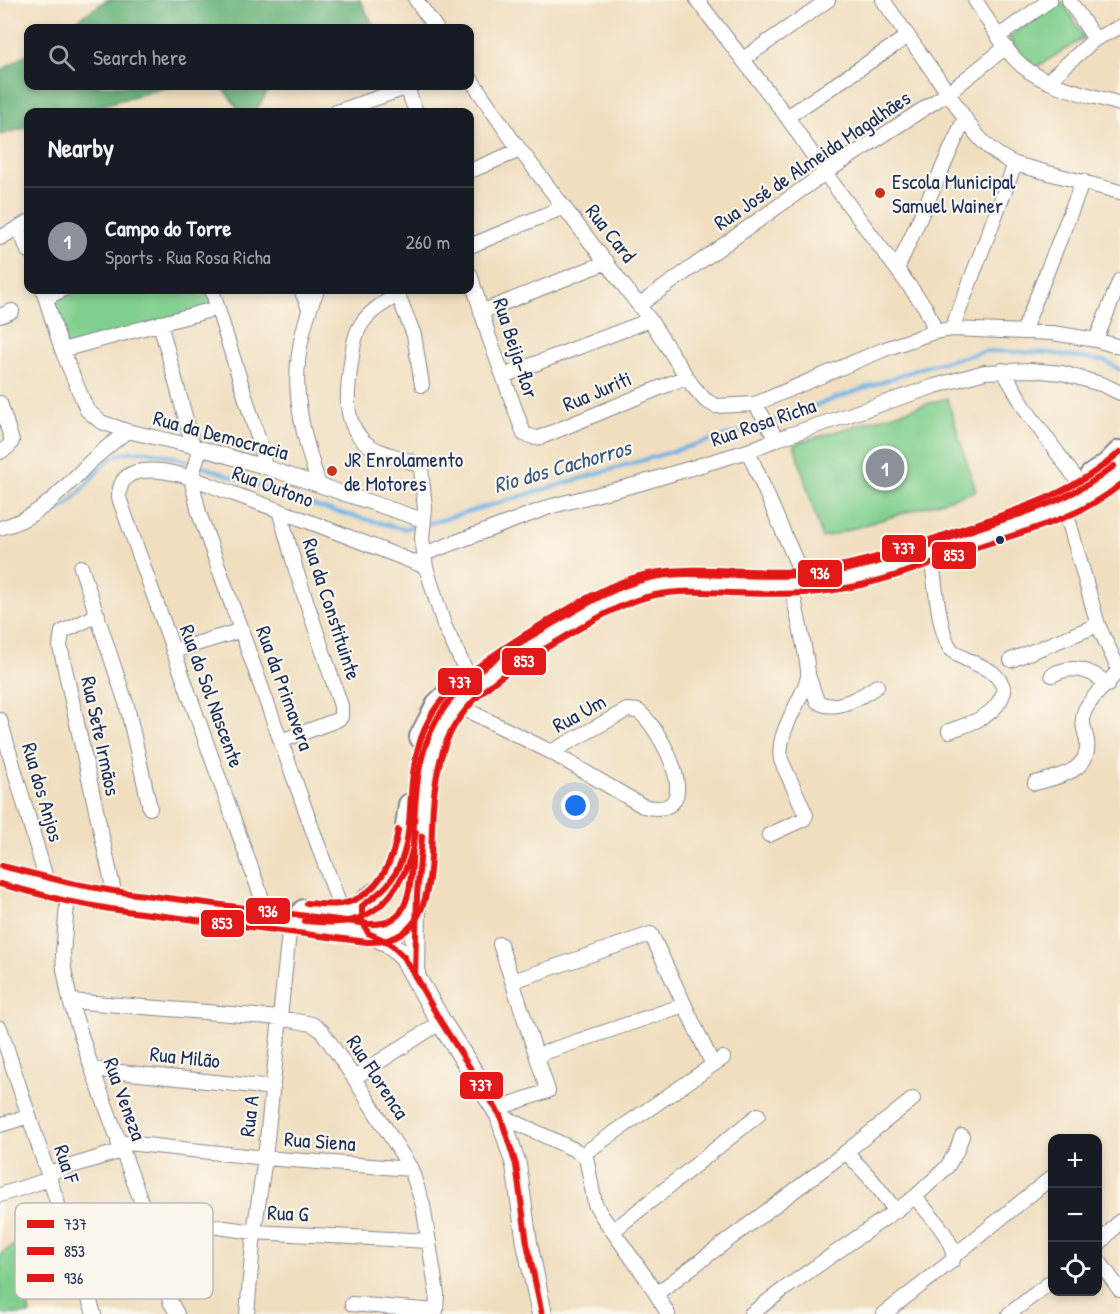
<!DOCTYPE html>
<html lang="en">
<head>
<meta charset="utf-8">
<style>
	:root { --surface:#171b24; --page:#20242c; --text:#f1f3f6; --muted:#9ea1a6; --line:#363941; --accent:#8c9099 }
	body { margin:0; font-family:"Patrick Hand",sans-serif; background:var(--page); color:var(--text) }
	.controls { position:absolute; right:18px; bottom:18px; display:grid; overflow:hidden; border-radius:12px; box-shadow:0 3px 9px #0003 }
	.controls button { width:54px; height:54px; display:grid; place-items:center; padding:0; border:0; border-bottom:2px solid var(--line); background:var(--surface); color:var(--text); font:30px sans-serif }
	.you { position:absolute; left:576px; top:806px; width:21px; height:21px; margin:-15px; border:4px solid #fff; border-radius:50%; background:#1a73e8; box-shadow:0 0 0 9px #1a73e833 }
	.badge { display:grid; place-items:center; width:39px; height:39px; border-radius:50%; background:var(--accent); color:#fff; font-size:20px; font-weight:700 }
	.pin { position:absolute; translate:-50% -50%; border:3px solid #fff; box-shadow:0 2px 6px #0006 }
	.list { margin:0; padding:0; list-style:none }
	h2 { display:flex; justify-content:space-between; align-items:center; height:78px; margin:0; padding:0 24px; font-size:26px }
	h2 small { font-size:20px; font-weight:400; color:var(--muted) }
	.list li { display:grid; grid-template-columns:39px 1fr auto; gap:18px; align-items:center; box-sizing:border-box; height:108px; padding:0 24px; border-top:2px solid var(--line) }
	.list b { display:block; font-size:22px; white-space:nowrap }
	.list p { margin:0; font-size:20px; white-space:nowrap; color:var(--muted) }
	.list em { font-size:20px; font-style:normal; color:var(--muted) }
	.icon { flex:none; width:33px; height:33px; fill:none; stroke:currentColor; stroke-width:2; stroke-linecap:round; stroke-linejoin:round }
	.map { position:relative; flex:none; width:1120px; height:1314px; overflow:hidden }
	.search { position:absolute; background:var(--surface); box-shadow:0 3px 9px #0003; left:24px; top:24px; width:450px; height:66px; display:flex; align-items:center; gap:15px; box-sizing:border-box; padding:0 21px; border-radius:12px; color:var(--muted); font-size:22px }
	.panel { position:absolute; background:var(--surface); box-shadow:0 3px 9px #0003; left:24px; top:108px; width:450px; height:186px; border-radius:12px }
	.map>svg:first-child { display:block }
</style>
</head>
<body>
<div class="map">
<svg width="1120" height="1314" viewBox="0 0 1120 1314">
	<rect width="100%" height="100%" fill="#fbf7ec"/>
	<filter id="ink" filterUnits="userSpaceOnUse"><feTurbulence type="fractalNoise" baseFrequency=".0167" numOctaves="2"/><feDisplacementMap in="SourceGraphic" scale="12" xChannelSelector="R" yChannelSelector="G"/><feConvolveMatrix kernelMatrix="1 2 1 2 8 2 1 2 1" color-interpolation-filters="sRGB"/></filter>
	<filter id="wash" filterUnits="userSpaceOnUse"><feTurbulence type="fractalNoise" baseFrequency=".008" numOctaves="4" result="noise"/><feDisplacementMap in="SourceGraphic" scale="24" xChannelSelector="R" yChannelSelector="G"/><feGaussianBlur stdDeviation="1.35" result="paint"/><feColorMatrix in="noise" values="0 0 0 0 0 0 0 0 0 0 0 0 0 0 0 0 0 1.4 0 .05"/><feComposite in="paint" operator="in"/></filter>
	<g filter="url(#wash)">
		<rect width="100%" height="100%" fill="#f0debf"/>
		<path fill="#81cf8e" stroke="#4e7f76" stroke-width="1.5" d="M1063,2l21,36 -51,31 -25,-32z
			M75,290h134l6,16 -152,43 -14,-45z
			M947,398l29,93 -154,47 -28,-94z
			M14,1245l16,69h-30v-59z"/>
		<path fill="#68b279" stroke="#42706c" stroke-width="1.5" d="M107,0h253l15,28h-310z
			M28,53v33h143l-93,26h-50v15l-28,8v-63z
			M221,86h50l-16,26h-14z"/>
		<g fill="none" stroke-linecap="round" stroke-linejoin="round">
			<path stroke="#71b2e5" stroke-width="4" d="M427,524l328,-97 172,-61 60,-15 61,2 57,8 15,9
				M6,533c17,-4 50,-18 63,-30 15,-12 35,-46 54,-50 21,-5 44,2 64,8l134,47 83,21 16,-4"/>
		</g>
	</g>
	<g filter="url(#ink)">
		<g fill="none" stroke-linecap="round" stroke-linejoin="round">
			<g stroke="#86868e" stroke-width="16">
				<path id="street" d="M416,0l20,28
					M697,0l90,117 38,56 100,134 7,15 2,10
					M883,0c20,29 40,58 61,87 23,32 33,60 71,77l105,28
					M975,0c13,19 24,41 39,58 26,29 71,35 106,46
					M1069,0l26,39
					M999,36l51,-36
					M743,59l85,-59
					M470,78l41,60 139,182 42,65 13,15 11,6 39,-2 130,-55 49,-17 18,-3 101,4 43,7 24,7
					M1048,81l47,-42 25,-12
					M407,88l9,24
					M336,112l76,-26
					M787,117l121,-81
					M470,171l50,-21
					M19,227l9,24
					M0,238l28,-16
					M470,246l94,-39
					M897,269l67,-149
					M470,274l19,63 35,97 12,4 5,-1 145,-60
					M43,290l19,60 25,60 14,12 26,9
					M212,290l47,151 6,26
					M301,290l8,18
					M317,290c-31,74 -22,120 2,195
					M396,290l18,45 8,50
					M398,295c-14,8 -27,15 -36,28 -8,12 -9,26 -11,40 -4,28 -9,61 16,81 16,13 44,13 54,24l4,41 -3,29 4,29 18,58 24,50
					M46,298l16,-8
					M639,305l186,-132 123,-80 58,-46
					M481,312l126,-50
					M0,316l12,-5
					M160,323l33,123
					M952,329l63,-165
					M1023,332l60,-151
					M1096,340l24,-60
					M62,350l156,-42
					M1003,370l23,40 54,74
					M503,376l147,-56
					M0,403l12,38 -4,6 -8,5
					M755,404l22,35
					M200,449l-9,29 8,35 143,399
					M748,451l53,122
					M1065,508l33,117 22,47
					M279,510l17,60 45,136v11l-4,3 -56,21
					M0,528c37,-9 61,-36 87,-63 12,-12 26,-22 40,-34l66,15 72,21 158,53
					M424,554l128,-48 86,-22 110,-33 29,-12 158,-53 50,-14 45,-2 32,3 42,12 16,8
					M931,554c3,20 8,82 20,95 14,16 48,15 53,42 -7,25 -34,33 -55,40
					M81,567l46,139 23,102
					M98,615l-36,17 -2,14 53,241
					M173,651l69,-21
					M1011,660l87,-35
					M808,675l9,26c16,13 46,-5 60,-15
					M1052,675c20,-11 39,-6 56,10
					M457,705l94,47 92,54c68,17 17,-80 -5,-95l-11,-1 -76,42
					M0,720l45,155
					M1035,783c22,-6 56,-11 52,-42 -2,-10 -7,-21 -2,-31 7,-15 23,-26 33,-39
					M769,835l35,-16 2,-4 -25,-55c-5,-29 20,-56 27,-83 2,-11 -14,-76 -17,-92
					M68,892l-5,62 1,15 6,32 22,68 55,148 23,84 7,13
					M265,907l-146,-409c0,-15 6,-25 23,-27 30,-4 64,13 92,23 65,23 128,48 192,73
					M513,981l138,-47 62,131
					M70,1001l210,17 32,6 10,7 32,47 57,91 12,36 14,89 -1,17 -84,-7
					M0,1028l94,286
					M537,1055l147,-50
					M92,1069l181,19
					M354,1078l87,-56
					M496,1109l52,-18 -48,-147
					M500,1115l75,35 11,7 9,47 7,12 47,66 19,32
					M0,1125l29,-9
					M118,1142l147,16 146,11
					M846,1152l67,-53
					M583,1154l140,-96
					M48,1173l73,-22
					M0,1195l50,-16
					M147,1217l107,15 175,9
					M613,1231l145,-116
					M1098,1245l22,-24
					M954,1256l98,-79
					M1098,1260l22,30
					M656,1294l190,-142 26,28 24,31
					M247,1314l7,-82 11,-74 25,-235
					M751,1314l33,-25 131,-92 32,-30 9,-15 6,-16
					M884,1314l69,-54c3,-20 -26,-48 -38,-63
					M1009,1314l43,-33"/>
			</g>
			<g stroke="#86868e" stroke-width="22">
				<path id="secondary" d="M368,933l20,9 16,15 37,65 59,93 16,50 11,78 15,71
					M415,974l1,-75"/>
			</g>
			<g stroke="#86868e" stroke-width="26">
				<path id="primary" d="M1091,476l17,-12 12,-12
					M421,737l17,-33 25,-24
					M0,875l68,17 44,8 256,33c15,1 30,-2 39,-15 12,-18 13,-42 14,-63 3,-43 1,-91 23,-130 27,-48 81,-74 126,-101 23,-14 46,-28 72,-35 28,-9 59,-6 88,-5 30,1 60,2 90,-1 53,-5 106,-27 157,-45 48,-16 106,-29 143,-65
					M304,911l25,2 28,-4 29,-23 17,-29 7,-52"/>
			</g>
			<use href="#street" stroke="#fff" stroke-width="14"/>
			<use href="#secondary" stroke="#fff" stroke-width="20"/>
			<use href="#primary" stroke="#fff" stroke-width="22"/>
			<g stroke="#fbf7ec" stroke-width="10">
				<path id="bus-1" d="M422,836l-5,59 -2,79 7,13
					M542,1314l-15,-71 -11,-78 -16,-50 -59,-93 -37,-65 -16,-15 -20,-9 -6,-13v-14c10,-8 22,-15 29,-26 24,-33 16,-75 23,-113 3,-19 9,-38 19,-55 23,-38 96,-81 135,-103 25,-15 52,-29 80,-35 51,-10 105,1 156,-3 51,-4 98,-22 146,-38 62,-22 120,-36 170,-81"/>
			</g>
			<g stroke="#fbf7ec" stroke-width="10">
				<path id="bus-2" d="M0,884l66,17 44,8 257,33c74,3 62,-86 66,-136 2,-26 6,-53 19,-76 22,-40 63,-64 101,-86 33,-19 65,-41 102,-49 25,-5 50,-3 74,-2 30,1 60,2 90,-1 56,-5 108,-28 161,-46 49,-16 100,-28 140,-61
					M305,921c16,1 32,3 48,-1 38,-10 58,-52 63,-88"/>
			</g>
			<g stroke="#fbf7ec" stroke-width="10">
				<path id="bus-3" d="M2,866l68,17 43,8 256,33c11,0 23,-1 31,-11 13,-19 11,-46 13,-67 2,-42 2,-87 23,-125 24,-44 69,-70 111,-94 33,-19 64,-40 102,-49 25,-6 52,-4 78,-3 30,1 59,2 89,-1 54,-5 105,-26 156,-44 50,-17 100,-29 142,-64
					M307,903c15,1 33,4 47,-3 28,-12 40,-43 44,-70"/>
			</g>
			<use href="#bus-1" stroke="#e31919" stroke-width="6"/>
			<use href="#bus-2" stroke="#e31919" stroke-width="6"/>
			<use href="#bus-3" stroke="#e31919" stroke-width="6"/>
		</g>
	</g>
	<g fill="#c8321e" stroke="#fbf7ec" stroke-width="2">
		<circle cx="880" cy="193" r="6"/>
		<circle cx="332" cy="471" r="6"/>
	</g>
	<circle fill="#1b2f5e" stroke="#fbf7ec" stroke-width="2" cx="1000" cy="540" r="5"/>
	<g text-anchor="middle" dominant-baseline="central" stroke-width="4.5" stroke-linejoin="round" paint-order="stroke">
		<g font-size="21" fill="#1b2f5e" stroke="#fbf7ec">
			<text transform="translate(812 160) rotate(-34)">Rua José de Almeida Magalhães</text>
			<text transform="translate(611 233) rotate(52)">Rua Card</text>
			<text transform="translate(516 348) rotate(72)">Rua Beija-flor</text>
			<text transform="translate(597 391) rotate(-23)">Rua Juriti</text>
			<text transform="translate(763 422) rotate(-19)">Rua Rosa Richa</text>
			<text transform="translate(221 435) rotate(15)">Rua da Democracia</text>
			<text transform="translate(273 486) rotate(20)">Rua Outono</text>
			<text transform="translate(332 609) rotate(72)">Rua da Constituinte</text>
			<text transform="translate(285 688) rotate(70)">Rua da Primavera</text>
			<text transform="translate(212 696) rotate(70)">Rua do Sol Nascente</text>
			<text transform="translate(579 713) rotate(-29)">Rua Um</text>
			<text transform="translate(101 736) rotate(78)">Rua Sete Irmãos</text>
			<text transform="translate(43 792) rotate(74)">Rua dos Anjos</text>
			<text transform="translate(185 1057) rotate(6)">Rua Milão</text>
			<text transform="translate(378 1077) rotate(57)">Rua Florenca</text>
			<text transform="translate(125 1099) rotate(70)">Rua Veneza</text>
			<text transform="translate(249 1116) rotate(-83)">Rua A</text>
			<text transform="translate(320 1141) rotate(4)">Rua Siena</text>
			<text transform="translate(67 1164) rotate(72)">Rua F</text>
			<text transform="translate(288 1213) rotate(3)">Rua G</text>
		</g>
		<g font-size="21" fill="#1b2f5e" stroke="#fbf7ec" text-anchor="start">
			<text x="892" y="181">Escola Municipal<tspan x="892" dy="24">Samuel Wainer</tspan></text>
			<text x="344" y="459">JR Enrolamento<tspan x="344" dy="24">de Motores</tspan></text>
		</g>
		<g font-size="22" font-style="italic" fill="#355686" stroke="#fbf7ec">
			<text transform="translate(562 466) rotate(-16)">Rio dos Cachorros</text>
		</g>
	</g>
	<rect x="15" y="1203" width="198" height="96" rx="9" fill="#fbf7ec" stroke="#b8bbc1" stroke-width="1.5"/>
	<rect x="27" y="1220" width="27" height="8" fill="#e31919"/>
	<rect x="27" y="1247" width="27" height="8" fill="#e31919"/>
	<rect x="27" y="1274" width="27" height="8" fill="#e31919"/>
	<g font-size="16" fill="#1b2f5e">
		<text x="64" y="1230">737</text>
		<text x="64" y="1257">853</text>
		<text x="64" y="1284">936</text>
	</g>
	<g stroke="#fbf7ec" stroke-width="2">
		<rect x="881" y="534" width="46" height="29" rx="6" fill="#e31919"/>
		<rect x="931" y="541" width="46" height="29" rx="6" fill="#e31919"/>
		<rect x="797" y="559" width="46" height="29" rx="6" fill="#e31919"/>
		<rect x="501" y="647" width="46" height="29" rx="6" fill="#e31919"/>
		<rect x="437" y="667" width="46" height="29" rx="6" fill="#e31919"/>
		<rect x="245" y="897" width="46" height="28" rx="6" fill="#e31919"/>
		<rect x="200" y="909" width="45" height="29" rx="6" fill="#e31919"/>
		<rect x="459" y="1071" width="45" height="29" rx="6" fill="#e31919"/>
	</g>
	<g font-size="16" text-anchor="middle" font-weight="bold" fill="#fff">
		<text x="904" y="554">737</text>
		<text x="954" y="561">853</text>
		<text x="820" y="579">936</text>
		<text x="524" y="667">853</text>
		<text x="460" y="688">737</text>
		<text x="268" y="917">936</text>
		<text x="222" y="929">853</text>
		<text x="481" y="1091">737</text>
	</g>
</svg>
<div class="controls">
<button>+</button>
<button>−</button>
<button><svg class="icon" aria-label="locate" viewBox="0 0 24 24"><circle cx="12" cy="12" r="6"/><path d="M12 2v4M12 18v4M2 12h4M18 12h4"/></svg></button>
</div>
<div class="you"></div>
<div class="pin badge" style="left:885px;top:468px">1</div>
<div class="search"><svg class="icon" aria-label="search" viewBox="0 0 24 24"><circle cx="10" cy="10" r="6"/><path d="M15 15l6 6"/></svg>Search here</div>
<section class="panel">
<h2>Nearby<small></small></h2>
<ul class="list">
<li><span class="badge">1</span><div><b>Campo do Torre</b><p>Sports · Rua Rosa Richa</p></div><em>260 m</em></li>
</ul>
</section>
</div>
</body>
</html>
